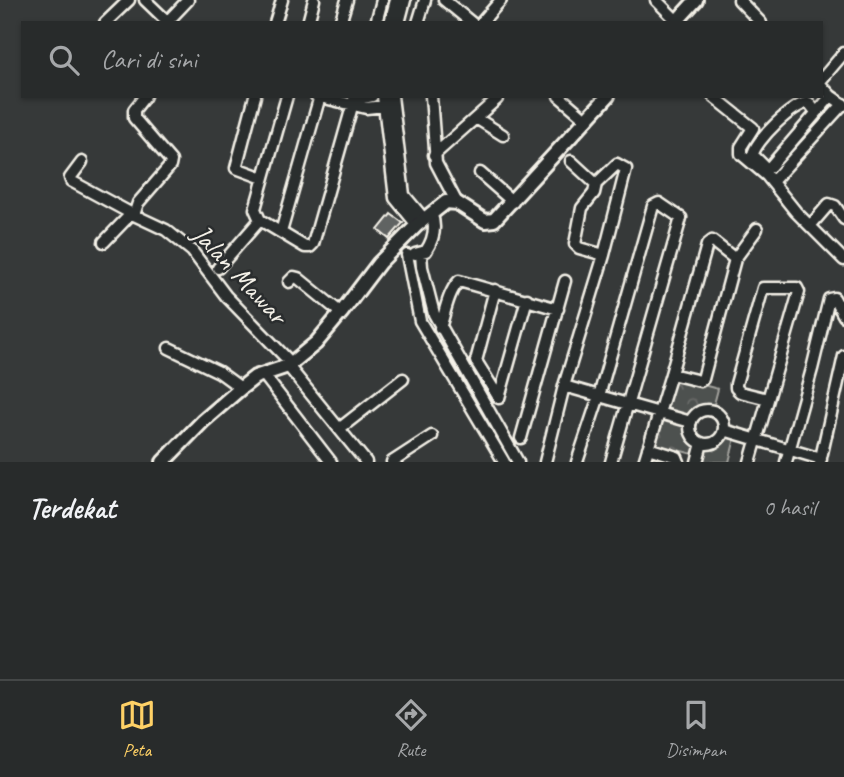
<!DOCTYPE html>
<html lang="id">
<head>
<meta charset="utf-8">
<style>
	:root { --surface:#282b2b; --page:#303333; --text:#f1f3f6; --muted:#a5a7a9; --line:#444747; --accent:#ffd166 }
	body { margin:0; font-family:Caveat,sans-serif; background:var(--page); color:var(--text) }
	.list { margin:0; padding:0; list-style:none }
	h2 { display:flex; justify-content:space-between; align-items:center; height:91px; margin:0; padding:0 28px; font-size:30px }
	h2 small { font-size:23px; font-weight:400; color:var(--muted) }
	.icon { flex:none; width:38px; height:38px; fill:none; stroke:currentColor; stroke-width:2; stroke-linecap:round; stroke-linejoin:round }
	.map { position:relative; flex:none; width:844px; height:462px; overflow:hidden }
	.search { position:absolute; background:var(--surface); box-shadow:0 2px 5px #0004; left:21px; right:21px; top:21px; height:77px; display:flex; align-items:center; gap:18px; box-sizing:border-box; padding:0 24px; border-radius:0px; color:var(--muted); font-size:26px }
	.sheet { height:217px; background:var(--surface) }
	nav { display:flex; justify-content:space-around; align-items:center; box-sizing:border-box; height:98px; border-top:2px solid var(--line); background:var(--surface); font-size:19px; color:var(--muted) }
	nav a { display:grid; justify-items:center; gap:4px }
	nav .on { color:var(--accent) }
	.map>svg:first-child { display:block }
</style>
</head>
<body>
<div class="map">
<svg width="844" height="462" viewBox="0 0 844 462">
	<defs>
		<pattern id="forest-crowns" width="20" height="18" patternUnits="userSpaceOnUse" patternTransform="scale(1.75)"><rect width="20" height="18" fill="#4e514f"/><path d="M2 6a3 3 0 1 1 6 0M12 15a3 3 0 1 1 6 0" fill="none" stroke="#686a68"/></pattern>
	</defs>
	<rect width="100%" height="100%" fill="#363939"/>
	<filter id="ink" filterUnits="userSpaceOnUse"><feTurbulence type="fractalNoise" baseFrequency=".0143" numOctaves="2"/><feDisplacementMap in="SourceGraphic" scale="14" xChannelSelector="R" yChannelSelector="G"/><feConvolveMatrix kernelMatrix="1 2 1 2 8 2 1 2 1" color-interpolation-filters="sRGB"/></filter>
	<g filter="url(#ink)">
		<path fill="url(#forest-crowns)" stroke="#a1a19c" stroke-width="2" d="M673,377l45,12 -5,19c-11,0 -18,2 -24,11l-26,-7z
			M661,416l27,8 2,13 10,7 -3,11 -43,-11z
			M725,436l10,2 -6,24h-30l4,-15 17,-3z"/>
		<path fill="#0007" d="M402,224l3,4 -12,13 -9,-7z"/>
		<path fill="#616362" stroke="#f4f1e8" stroke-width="2" d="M391,214l12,9 -14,16 -11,-9z"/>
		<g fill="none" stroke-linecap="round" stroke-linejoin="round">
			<g stroke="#f4f1e8" stroke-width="15">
				<path id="minor" d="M145,0l24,23
					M444,0l28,23
					M656,0l21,21
					M739,0l22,23
					M168,21l20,-21
					M105,23l24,-23
					M275,23l7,-23
					M308,23l6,-23
					M340,23l7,-23
					M376,23l6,-23
					M390,23l6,-23
					M399,23l6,-23
					M418,23l7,-23
					M481,23l20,-23
					M821,80l23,-27
					M821,85l10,11 13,9
					M145,96l-11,14v8l37,43 -1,5 -32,37 -4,12 32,15 26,21 34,45 65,67
					M255,96l-19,72 27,10
					M287,96l-32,113 5,11 45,27h5l3,-3 42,-148
					M316,96l50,12 18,-2
					M383,96l12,102 22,27
					M392,96l12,99 20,24
					M431,96l5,67 21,40
					M559,96l28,24
					M713,96l40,32 -12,19v7l26,22 29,36 48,48
					M352,106l11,-8 9,-2
					M816,112l-7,-9c-14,-2 -55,39 -56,52l12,12 4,1 62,-72
					M476,118l27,17
					M434,155l63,-56
					M571,161l25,23 -2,9 -12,15 -7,36 4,4 25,7
					M82,162l-12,16 1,3 63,34
					M480,173l33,29
					M772,182l71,-78
					M810,226l19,-22 6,2 9,13
					M281,232l39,-136
					M104,242l27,-28
					M415,254l11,-3c8,-12 11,-24 5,-38
					M421,254l1,13 12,47 84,148
					M407,255l13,66 84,141
					M218,268l42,-48
					M289,282l5,-5 4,1 43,35
					M495,290l-19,71 23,37
					M440,328c5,-15 8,-36 19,-47l99,28
					M169,348l50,24 22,16
					M288,366l78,96
					M263,374l68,88
					M671,374l29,7 3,-2 32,-120 22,-30
					M564,386l127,36
					M499,398l28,-99
					M690 427a17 17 0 1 1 34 0a17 17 0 1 1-34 0Z
					M339,429l64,-50
					M724,430l97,29
					M521,438l44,-157
					M648,448l29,9 2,5
					M392,462l40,-26
					M545,462l19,-76 40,-131 22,-86 -9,-5 -21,20
					M577,462l22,-66 54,-190 6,-3 22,15 -70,244
					M644,462l27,-88 36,-129 5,-4 23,18
					M697,462l5,-19
					M750,462l49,-170 -2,-4h-34l-27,96v4l4,4 28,7
					M786,462l26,-93 17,-70 5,-1 10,18
					M820,462l24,-106"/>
			</g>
			<g stroke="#f4f1e8" stroke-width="18">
				<path id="major" d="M675,23l21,-23
					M163,462l40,-41 38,-33 14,-11 33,-11 28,-23 25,-30 38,-50 38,-38 29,-23 11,1 28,18 9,-1 114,-124"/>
			</g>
			<use href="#minor" stroke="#2a2d2e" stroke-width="10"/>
			<use href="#major" stroke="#2a2d2e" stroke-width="12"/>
		</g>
	</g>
	<g text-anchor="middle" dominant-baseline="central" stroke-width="5" stroke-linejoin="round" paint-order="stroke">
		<g font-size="28" fill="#f4f1e8" stroke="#2a2d2e">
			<text transform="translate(240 274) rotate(47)">Jalan Mawar</text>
		</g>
	</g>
</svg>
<div class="search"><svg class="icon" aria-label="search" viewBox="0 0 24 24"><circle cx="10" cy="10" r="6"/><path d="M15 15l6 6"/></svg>Cari di sini</div>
</div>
<section class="sheet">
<h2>Terdekat<small>0 hasil</small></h2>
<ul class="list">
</ul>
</section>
<nav>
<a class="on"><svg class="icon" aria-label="map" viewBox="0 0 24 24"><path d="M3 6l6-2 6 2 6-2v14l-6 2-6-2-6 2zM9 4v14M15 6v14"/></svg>Peta</a>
<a><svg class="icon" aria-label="directions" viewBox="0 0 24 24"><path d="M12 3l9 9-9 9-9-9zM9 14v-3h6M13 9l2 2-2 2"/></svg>Rute</a>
<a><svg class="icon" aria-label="saved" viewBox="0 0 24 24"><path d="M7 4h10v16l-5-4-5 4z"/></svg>Disimpan</a>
</nav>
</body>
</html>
